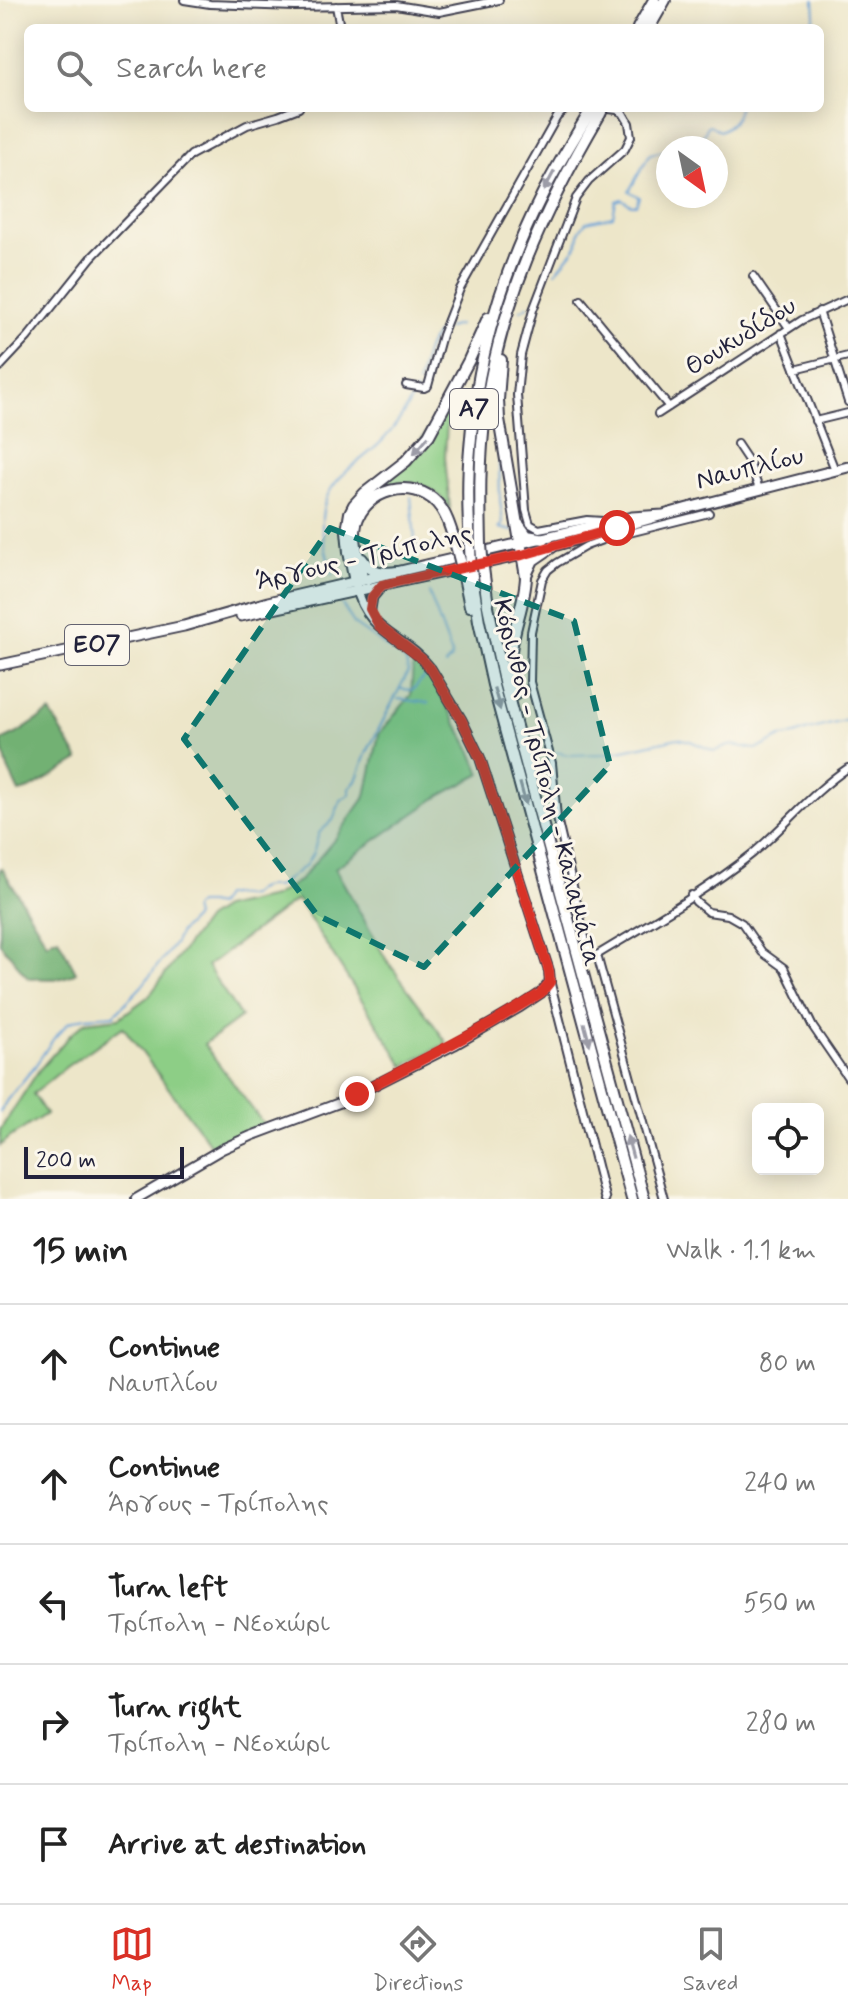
<!DOCTYPE html>
<html lang="en">
<head>
<meta charset="utf-8">
<style>
	:root { --surface:#fff; --page:#f6f6f6; --text:#222; --muted:#767676; --line:#e0e0e0; --accent:#d93025 }
	body { margin:0; font-family:Mynerve,sans-serif; background:var(--page); color:var(--text) }
	.controls { position:absolute; right:24px; bottom:24px; display:grid; overflow:hidden; border-radius:12px; box-shadow:0 4px 20px #0003 }
	.controls button { width:72px; height:72px; display:grid; place-items:center; padding:0; border:0; border-bottom:2px solid var(--line); background:var(--surface); color:var(--text); font:40px sans-serif }
	.compass { position:absolute; left:656px; top:136px; width:72px; height:72px; border-radius:50%; background:var(--surface); box-shadow:0 4px 20px #0003; rotate:147deg }
	.scale { position:absolute; left:24px; bottom:20px; width:160px; box-sizing:border-box; padding-left:8px; border:4px solid #22223b; border-top:0; font-size:22px; line-height:28px; white-space:nowrap; color:#22223b; -webkit-text-stroke:6px #fbf7ec; paint-order:stroke }
	.stop { position:absolute; width:24px; height:24px; margin:-18px; border:6px solid #d93025; border-radius:50%; background:#fff }
	.stop.end { background:#d93025; border-color:#fff; box-shadow:0 2px 8px #0008 }
	.list { margin:0; padding:0; list-style:none }
	h2 { display:flex; justify-content:space-between; align-items:center; height:104px; margin:0; padding:0 32px; font-size:34px }
	h2 small { font-size:26px; font-weight:400; color:var(--muted) }
	.list li { display:grid; grid-template-columns:52px 1fr auto; gap:24px; align-items:center; box-sizing:border-box; height:120px; padding:0 32px; border-top:2px solid var(--line) }
	.list b { display:block; font-size:30px; white-space:nowrap }
	.list p { margin:0; font-size:26px; white-space:nowrap; color:var(--muted) }
	.list em { font-size:26px; font-style:normal; color:var(--muted) }
	.icon { flex:none; width:44px; height:44px; fill:none; stroke:currentColor; stroke-width:2; stroke-linecap:round; stroke-linejoin:round }
	.map { position:relative; flex:none; width:848px; height:1199px; overflow:hidden }
	.search { position:absolute; background:var(--surface); box-shadow:0 4px 20px #0003; left:24px; right:24px; top:24px; height:88px; display:flex; align-items:center; gap:20px; box-sizing:border-box; padding:0 28px; border-radius:12px; color:var(--muted); font-size:30px }
	.sheet { height:704px; background:var(--surface) }
	nav { display:flex; justify-content:space-around; align-items:center; box-sizing:border-box; height:112px; border-top:2px solid var(--line); background:var(--surface); font-size:22px; color:var(--muted) }
	nav a { display:grid; justify-items:center; gap:4px }
	nav .on { color:var(--accent) }
	.map>svg:first-child { display:block }
</style>
</head>
<body>
<div class="map">
<svg width="848" height="1199" viewBox="0 0 848 1199">
	<rect width="100%" height="100%" fill="#fbf7ec"/>
	<filter id="ink" filterUnits="userSpaceOnUse"><feTurbulence type="fractalNoise" baseFrequency=".0125" numOctaves="2"/><feDisplacementMap in="SourceGraphic" scale="16" xChannelSelector="R" yChannelSelector="G"/><feConvolveMatrix kernelMatrix="1 2 1 2 8 2 1 2 1" color-interpolation-filters="sRGB"/></filter>
	<filter id="wash" filterUnits="userSpaceOnUse"><feTurbulence type="fractalNoise" baseFrequency=".006" numOctaves="4" result="noise"/><feDisplacementMap in="SourceGraphic" scale="32" xChannelSelector="R" yChannelSelector="G"/><feGaussianBlur stdDeviation="1.8" result="paint"/><feColorMatrix in="noise" values="0 0 0 0 0 0 0 0 0 0 0 0 0 0 0 0 0 1.4 0 .05"/><feComposite in="paint" operator="in"/></filter>
	<g filter="url(#wash)">
		<rect width="100%" height="100%" fill="#ede6c9"/>
		<path fill="#8dce86" stroke="#587860" stroke-width="2" d="M542,208l-29,70 -14,46 -16,69 -6,59 -2,59 16,131 17,74c-9,-23 -13,-47 -19,-71 -24,-112 -21,-220 10,-330 11,-37 24,-74 43,-107z
			M448,404l-3,53 5,52c-14,-23 -42,-34 -68,-22 -9,5 -17,13 -25,20l41,-37z
			M413,663l14,7 44,80 10,24 -43,23 -103,71 51,91 61,84 -43,23 -107,-167 -90,67 34,51 -37,27 61,82 -52,22 -90,-121 -57,40 -33,27 13,20 -37,24 -9,8v-16l39,-60 31,-35 15,-13 34,-4 30,-22 57,-77 17,-11 50,-11 27,-17 35,-41 31,-43 13,-62 32,-39z"/>
		<path fill="#72b173" stroke="#4a6a57" stroke-width="2" d="M50,712l29,48 -49,29 -11,3 -11,-23 -7,-28 15,-7z
			M2,868l45,75 6,-4 5,-1 18,34c-17,11 -28,5 -46,7 -9,-6 -11,-13 -17,-21 -5,-6 -10,-8 -13,-16v-73z"/>
		<g fill="none" stroke-linecap="round" stroke-linejoin="round">
			<path stroke="#67a1d7" stroke-width="2" d="M809,28l6,-12 -1,-16
				M676,148c14,-3 29,-7 31,-22l3,-1 10,6c10,-5 17,-12 19,-23
				M556,272l21,-26 3,-16 6,-8 27,-6 3,-15 6,-2 9,6h5l3,-8 -10,-6 21,-37 18,-4
				M521,310l7,-4
				M448,328l10,-3
				M418,384c5,-16 7,-46 24,-54
				M499,450l1,50 3,24 -4,4 14,3
				M411,497l4,43 4,15
				M416,549l18,-4 4,-3
				M333,576c-6,-21 -14,-44 -10,-66 6,-34 38,-47 59,-69 13,-13 26,-34 34,-51
				M429,593l23,62 -1,4 -6,6
				M401,689l12,1 12,-14
				M398,699l30,4
				M556,752l13,3 36,-1 73,-16 12,3 24,10 18,-6 23,4 7,-2 19,-10 14,-2 13,-5 40,-10
				M0,1112l7,-12 28,-34 19,-28 14,-15 16,-6 30,-2 28,-29 33,-43 5,-11 15,-15 -2,-8 4,-5h11l9,2 6,-10c10,-3 17,1 27,0 8,-9 16,-10 27,-9l29,-22 7,-12 6,-20 14,-13 8,-20 9,-6 -1,-5 7,-8 10,-27 42,-82 -2,-10 -5,-5 -46,-32 -14,-22"/>
		</g>
	</g>
	<g filter="url(#ink)">
		<g fill="none" stroke-linecap="round" stroke-linejoin="round">
			<g stroke="#403f50" stroke-width="10">
				<path id="minor" d="M184,0l26,4 85,3 101,-2 43,7 60,-12
					M336,6l4,22
					M600,108l17,2 6,3 6,10 2,14 -6,12 -36,32 -13,17 -43,112 -12,45 -4,40 9,115 4,14 9,5 48,-9 16,1
					M753,276l36,52
					M581,300l88,107
					M819,311l29,91
					M781,333l54,137
					M0,367l28,-30 64,-80 99,-102 56,-30 31,-9 21,-8
					M795,369l53,-13
					M406,385l18,3 4,-2 14,-51 18,-46 97,-172 10,-9
					M658,414l144,-94 46,-21
					M815,421l33,-8
					M737,444l12,18 10,27
					M691,895l5,7 12,10 20,3 14,8 20,29 22,16 29,59 35,51
					M597,955c51,-31 109,-64 155,-101 33,-27 60,-62 96,-86
					M664,1199l-67,-244 -6,-2 -4,-7 -30,-128 -5,-55 -22,-81 1,-50 11,-52 6,-10 9,-7 29,-17 19,-7 104,-26"/>
			</g>
			<g stroke="#403f50" stroke-width="11">
				<path id="tertiary" d="M550,982l55,217"/>
			</g>
			<g stroke="#403f50" stroke-width="12">
				<path id="secondary" d="M136,1199l86,-50 29,-13 88,-33 115,-58 66,-38 21,-14 9,-11 -1,-11 -69,-213 -19,-39 -30,-50c-27,-35 -64,-34 -75,-84"/>
			</g>
			<g stroke="#403f50" stroke-width="13">
				<path id="primary" d="M370,609l2,-12 10,-12
					M241,616l281,-61 166,-47 160,-41
					M0,665l184,-39 84,-24 364,-85 31,-2"/>
			</g>
			<g stroke="#403f50" stroke-width="14">
				<path id="motorway" d="M638,28l16,-28
					M649,28l16,-28
					M501,360l-3,40 1,19 27,158c-1,25 -12,49 -15,74 -2,15 0,30 3,44
					M519,525l8,11 17,3
					M481,545c-1,-43 -2,-86 4,-129 13,-110 60,-208 115,-302
					M470,547c-2,-33 -3,-65 0,-98 6,-89 33,-177 73,-256 15,-30 33,-57 49,-85
					M362,559c9,14 21,15 36,13
					M483,568l5,38 16,76 140,517
					M471,570l8,51 14,64 139,514
					M463,572l7,34
					M526,575l7,-15 19,-13
					M362,580c-1,-18 -10,-38 -6,-56 9,-35 57,-47 81,-21 11,12 15,31 20,46
					M355,582l-6,-30 -2,-21 3,-18 4,-8 11,-12 41,-32 23,-26 40,-75 19,-42"/>
			</g>
			<use href="#minor" stroke="#fff" stroke-width="6"/>
			<use href="#tertiary" stroke="#fff" stroke-width="7"/>
			<use href="#secondary" stroke="#fff" stroke-width="8"/>
			<use href="#primary" stroke="#fff" stroke-width="9"/>
			<use href="#motorway" stroke="#fff" stroke-width="10"/>
			<g stroke="#403f50" stroke-width="14" stroke-linecap="butt">
				<path id="motorway-bridge" d="M600,114l3,-6
					M481,545l2,23
					M470,547l1,23
					M457,549l6,23"/>
			</g>
			<use href="#motorway-bridge" stroke="#fff" stroke-width="10"/>
		</g>
		<defs><path id="oneway-solid" d="M-6-.8H1V-3.2L6.5 0L1 3.2V.8H-6Z" transform="scale(2)"/></defs>
		<g fill="#9c9ca7">
			<use href="#oneway-solid" transform="translate(549 181) rotate(118)"/>
			<use href="#oneway-solid" transform="translate(421 445) rotate(130)"/>
			<use href="#oneway-solid" transform="translate(497 699) rotate(74)"/>
			<use href="#oneway-solid" transform="translate(523 794) rotate(75)"/>
			<use href="#oneway-solid" transform="translate(587 1034) rotate(75)"/>
			<use href="#oneway-solid" transform="translate(630 1147) rotate(-105)"/>
		</g>
	</g>
	<g fill="none" stroke-linecap="round" stroke-linejoin="round" filter="url(#ink)">
		<path stroke="#d93025" stroke-width="10" d="M357,1094l135,-71 49,-30 9,-11 -1,-11 -69,-213 -19,-39 -30,-50 -9,-10 -43,-33 -9,-17 2,-12 10,-12 140,-30 95,-27"/>
	</g>
	<path fill="#0f766e" fill-opacity="0.2" stroke="#0f766e" stroke-width="6" stroke-dasharray="16 10" stroke-linejoin="round" d="M330,528l244,93 36,144 -186,202 -107,-52 -133,-176z"/>
	<g text-anchor="middle" dominant-baseline="central" stroke-width="6" stroke-linejoin="round" paint-order="stroke">
		<g fill="#fbf7ec" stroke="#636270" stroke-width="2">
			<rect x="450" y="389" width="48" height="40" rx="6"/>
			<rect x="65" y="625" width="64" height="40" rx="6"/>
		</g>
		<g font-size="24" font-weight="bold" fill="#22223b">
			<text x="474" y="409">Α7</text>
			<text x="97" y="645">ΕΟ7</text>
		</g>
		<g font-size="26" fill="#22223b" stroke="#fbf7ec">
			<text transform="translate(741 337) rotate(-32)">Θουκυδίδου</text>
			<text transform="translate(750 469) rotate(-14)">Ναυπλίου</text>
			<text transform="translate(364 558) rotate(-13)">Άργους - Τρίπολης</text>
			<text transform="translate(546 783) rotate(76)">Κόρινθος - Τρίπολη - Καλαμάτα</text>
		</g>
	</g>
</svg>
<div class="controls">
<button><svg class="icon" aria-label="locate" viewBox="0 0 24 24"><circle cx="12" cy="12" r="6"/><path d="M12 2v4M12 18v4M2 12h4M18 12h4"/></svg></button>
</div>
<svg class="compass" viewBox="-18 -18 36 36"><path d="M0-13l5 13h-10z" fill="#e53935"/><path d="M0 13l5-13h-10z" fill="#767676"/></svg>
<div class="scale">200 m</div>
<div class="stop" style="left:617px;top:528px"></div>
<div class="stop end" style="left:357px;top:1094px"></div>
<div class="search"><svg class="icon" aria-label="search" viewBox="0 0 24 24"><circle cx="10" cy="10" r="6"/><path d="M15 15l6 6"/></svg>Search here</div>
</div>
<section class="sheet">
<h2>15 min<small>Walk · 1.1 km</small></h2>
<ul class="list">
<li><svg class="icon" aria-label="ahead" viewBox="0 0 24 24"><path d="M12 20V5M6 11l6-6 6 6"/></svg><div><b>Continue</b><p>Ναυπλίου</p></div><em>80 m</em></li>
<li><svg class="icon" aria-label="ahead" viewBox="0 0 24 24"><path d="M12 20V5M6 11l6-6 6 6"/></svg><div><b>Continue</b><p>Άργους - Τρίπολης</p></div><em>240 m</em></li>
<li><svg class="icon" aria-label="left" viewBox="0 0 24 24"><path d="M17 20v-9H6M10 6l-5 5 5 5"/></svg><div><b>Turn left</b><p>Τρίπολη - Νεοχώρι</p></div><em>550 m</em></li>
<li><svg class="icon" aria-label="right" viewBox="0 0 24 24"><path d="M7 20v-9h11M14 6l5 5-5 5"/></svg><div><b>Turn right</b><p>Τρίπολη - Νεοχώρι</p></div><em>280 m</em></li>
<li><svg class="icon" aria-label="arrive" viewBox="0 0 24 24"><path d="M6 21V4h12l-3 4 3 4H6"/></svg><div><b>Arrive at destination</b></div></li>
</ul>
</section>
<nav>
<a class="on"><svg class="icon" aria-label="map" viewBox="0 0 24 24"><path d="M3 6l6-2 6 2 6-2v14l-6 2-6-2-6 2zM9 4v14M15 6v14"/></svg>Map</a>
<a><svg class="icon" aria-label="directions" viewBox="0 0 24 24"><path d="M12 3l9 9-9 9-9-9zM9 14v-3h6M13 9l2 2-2 2"/></svg>Directions</a>
<a><svg class="icon" aria-label="saved" viewBox="0 0 24 24"><path d="M7 4h10v16l-5-4-5 4z"/></svg>Saved</a>
</nav>
</body>
</html>
